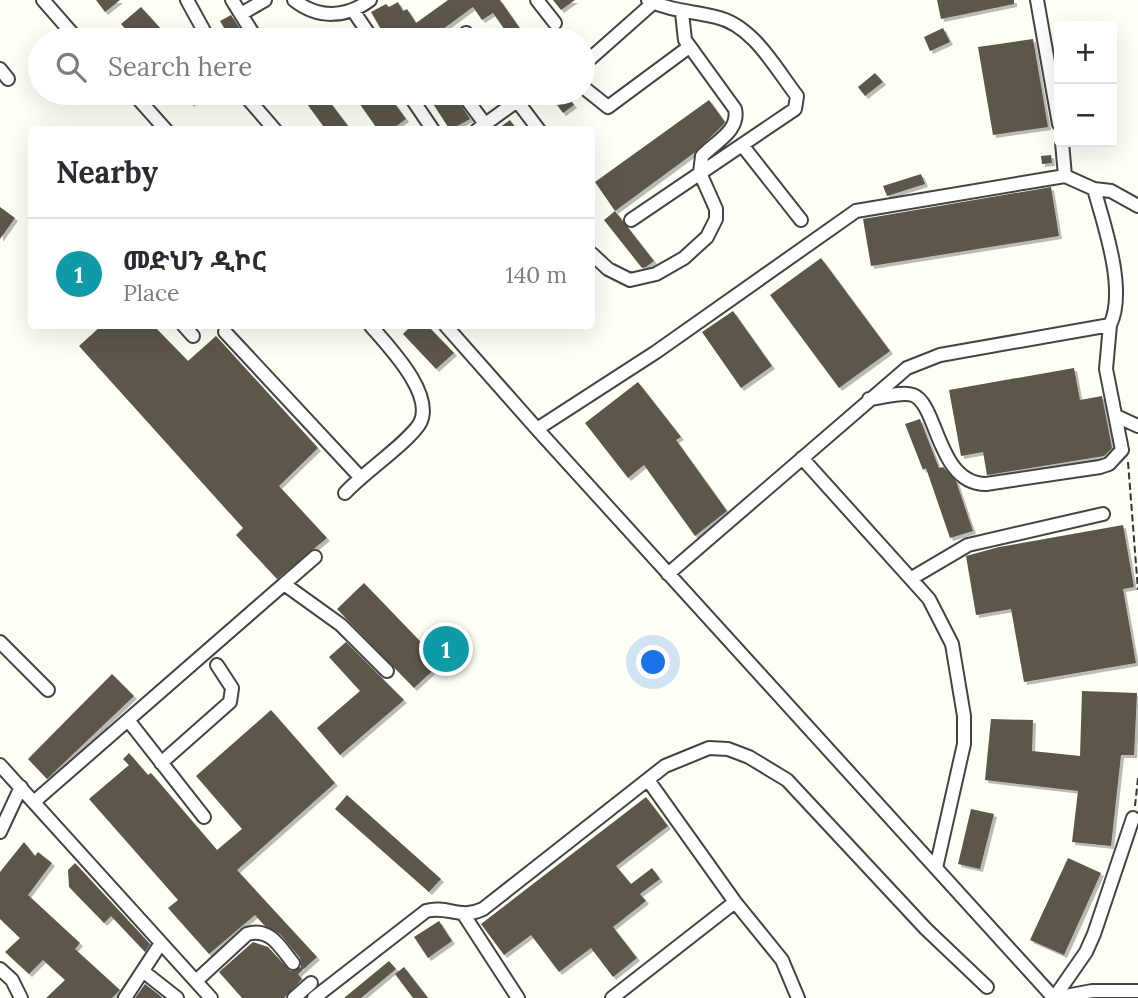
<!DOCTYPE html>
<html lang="en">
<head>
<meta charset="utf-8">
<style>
	:root { --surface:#fff; --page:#f2f2f3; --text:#2b2b33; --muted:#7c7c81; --line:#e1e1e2; --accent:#2563eb }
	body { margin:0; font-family:Lora,"Noto Sans Ethiopic",serif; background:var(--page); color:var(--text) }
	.controls { position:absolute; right:21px; top:21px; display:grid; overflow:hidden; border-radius:7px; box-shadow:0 7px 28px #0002 }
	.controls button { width:63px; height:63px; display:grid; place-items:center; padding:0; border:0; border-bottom:2px solid var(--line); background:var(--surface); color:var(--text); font:35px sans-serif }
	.you { position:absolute; left:654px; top:663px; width:24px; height:24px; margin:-18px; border:5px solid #fff; border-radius:50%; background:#1a73e8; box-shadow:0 0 0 10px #1a73e833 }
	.badge { display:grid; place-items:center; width:46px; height:46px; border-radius:50%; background:var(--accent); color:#fff; font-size:23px; font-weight:700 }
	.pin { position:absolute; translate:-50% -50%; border:4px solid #fff; box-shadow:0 2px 7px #0006 }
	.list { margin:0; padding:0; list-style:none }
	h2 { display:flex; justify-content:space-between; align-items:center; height:91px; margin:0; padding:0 28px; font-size:30px }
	h2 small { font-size:23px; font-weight:400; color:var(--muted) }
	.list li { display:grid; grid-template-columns:46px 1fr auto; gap:21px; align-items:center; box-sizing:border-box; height:112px; padding:0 28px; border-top:2px solid var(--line) }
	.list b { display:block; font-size:26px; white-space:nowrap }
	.list p { margin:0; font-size:23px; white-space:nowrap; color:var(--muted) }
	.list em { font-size:23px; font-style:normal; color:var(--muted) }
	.icon { flex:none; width:38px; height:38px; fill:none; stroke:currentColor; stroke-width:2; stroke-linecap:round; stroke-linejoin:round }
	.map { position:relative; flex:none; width:1138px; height:998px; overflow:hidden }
	.search { position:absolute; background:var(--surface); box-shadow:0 7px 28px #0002; left:28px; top:28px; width:567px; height:77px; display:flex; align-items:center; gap:18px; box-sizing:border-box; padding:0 24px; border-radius:38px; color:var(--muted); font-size:26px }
	.panel { position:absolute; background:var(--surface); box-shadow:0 7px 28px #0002; left:28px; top:126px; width:567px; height:203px; border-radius:7px }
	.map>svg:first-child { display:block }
</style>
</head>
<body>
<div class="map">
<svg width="1138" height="998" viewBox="0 0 1138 998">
	<defs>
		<filter id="shadow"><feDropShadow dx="3" dy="3" stdDeviation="0" flood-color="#0004"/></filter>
	</defs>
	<rect width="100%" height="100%" fill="#fefff5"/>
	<path fill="#5b564c" filter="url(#shadow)" d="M96,0h24l-15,12z
		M448,0h52l28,40h-16l-19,-27 -11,7 -9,-13 -45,33h-41l-16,-28 15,-8 3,3 9,-5 5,9 4,-2 9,14z
		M553,0h22l-14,10z
		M937,0h77v4l-73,15z
		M141,7l30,33h-36l-14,-16z
		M231,15l16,25h-16l-11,-19z
		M943,28l7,14 -20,9 -6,-14z
		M1033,39l15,88 -55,8 -15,-88z
		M875,73l8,9 -18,14 -7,-9z
		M182,93h22l-13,11z
		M299,93h24l28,37h-25z
		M352,93h35l19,26 -15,11h-13z
		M426,93h27l17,26 -20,11z
		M548,93h17l9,12 -11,8z
		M709,100l16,22 -2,3 -29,28 -79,58 -20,-29z
		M510,120l7,10h-21z
		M1051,155l1,8 -10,1 -1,-8z
		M921,174l4,10 -38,12 -4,-10z
		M1051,187l8,49 -188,30 -8,-47z
		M0,207l15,11 -15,21z
		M615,211l39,50 -8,6 -4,1 -38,-48z
		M821,258l69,93 -51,37 -69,-93z
		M733,311l39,55 -31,22 -39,-56z
		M101,326h53l34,35 28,-25 102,112 -39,38 48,52 -50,41 -41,-44 7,-7 -164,-182z
		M411,326h17l26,27 -18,16 -33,-35z
		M1074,368l6,32 22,-4 10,52 -8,8 -117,19 -4,-23 -22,4 -12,-66z
		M638,382l43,55 -5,3 51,71 -32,25 -51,-71 -16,13 -43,-55z
		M920,419l19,49 4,-1 13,14 17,50 -23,7 -24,-70 -3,2 -18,-46z
		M1123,525l11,62 -11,2 13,74 -112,19 -13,-73 -35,6 -10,-59 33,-9z
		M364,583l77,80 -27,25 -77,-79z
		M346,642l58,58 -64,55 -23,-27 43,-37 -31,-34z
		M112,674l22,22 -87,83 -19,-20z
		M1082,691l55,2 -3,62h-13l-10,91 -39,-4 6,-51 -93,-11 6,-61 42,1 -1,31 48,5z
		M271,710l64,73 -98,87 80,87 -19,17 4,5 -18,19h-42l-23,-26 34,-30 15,5 22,24 11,-4 -1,-9 -20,-24 -16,-9 -9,-10 -46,39 -41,-46 10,-8 -89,-101 40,-34 -6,-6 6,-6 19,22 3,-2 66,77 25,-21 -46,-53z
		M347,795l94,84 -12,13 -94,-83z
		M646,797l22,29 -52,40 15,18 21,-16 8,11 -20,15 6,7 -33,26 24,31 -24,19 -22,-29 -32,24 -28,-37 -27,20 -23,-31z
		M971,809l23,5 -14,55 -22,-5z
		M24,842l11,14 3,-4 14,11 -24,32 52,48 -5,6 45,41 -8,8h-66l19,-18 -22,-20 -14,14 -24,-22 15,-14 -20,-19v-47z
		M1068,858l33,15 -37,82 -34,-15z
		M75,863l75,81 -5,8 -34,-36 -7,7 -35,-36 -1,-17z
		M439,921l13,20 -24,17 -14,-21z
		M389,961l7,8 -35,29h-17z
		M404,967l24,31h-15l-18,-24z
		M145,984l18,14h-28z"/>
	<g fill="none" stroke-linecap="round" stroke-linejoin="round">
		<g stroke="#444" stroke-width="16">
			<path id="minor" d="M43,0l35,40
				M187,0l22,40
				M232,0l25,40
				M294,0c24,19 52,18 76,0
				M537,0l18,23
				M1037,0l22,124
				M354,12l19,28
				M241,14l24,-14
				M466,33l5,7
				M583,65l70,-62
				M0,69l8,10
				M583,87l25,20 81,-60
				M133,93l33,37
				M243,93l32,37
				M408,93l25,37
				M462,93l23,31
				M511,93l28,37
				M477,130l40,-29
				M742,145l59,75
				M1094,189l17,2 27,15
				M631,220l164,-111 2,-13c-21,-27 -44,-71 -81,-79 -24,-6 -45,-6 -68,-17
				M592,254l16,15 22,11 26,-6 28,-16 23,-21 9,-18v-10l-16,-36 2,-17c13,-14 38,-25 33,-47l-50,-69 -3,-27
				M184,326l9,10
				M446,326l91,103 517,569
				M225,332l135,145
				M869,399c13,-1 32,-8 44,-4 25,9 24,89 73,89l114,-17 9,-3 13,-14 -16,-81 4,-44
				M1116,416l22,10
				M537,429l119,-77 200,-141 209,-35
				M802,458l127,141 23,45 12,72v28l-28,124
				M345,493c18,-20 64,-51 75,-70 15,-29 -32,-77 -49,-97
				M668,574l239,-206 33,-13 170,-30c17,-34 -6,-101 -16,-136l-29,-13 -3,-34
				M912,578l56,-33 135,-31
				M284,584l57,41 46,46
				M0,642l48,48
				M128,720l76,97
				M161,763l69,-61 2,-14 -15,-23
				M0,765l211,233
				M648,780l87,122
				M35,801l280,-244
				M0,832l21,-45
				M464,915l54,83
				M0,969l12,11 9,18
				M144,972l33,26
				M196,981l51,-47c23,-7 33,13 46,29
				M125,998l36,-55
				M294,998l17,-15
				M314,998l112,-87c22,-6 34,9 57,-2l182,-143 44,-18 19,1 21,8 38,23 139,149 61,58
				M612,998l123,-96 47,58 16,38
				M1054,998l32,-46 8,-18 39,-116
				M1055,998l37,-7h46"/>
		</g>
		<path stroke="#333" stroke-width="2" stroke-dasharray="7 3.5" stroke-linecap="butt" d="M1128,462l10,128
			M1135,806l3,-28"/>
		<use href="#minor" stroke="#fff" stroke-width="12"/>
	</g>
</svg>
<div class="controls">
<button>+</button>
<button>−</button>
</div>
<div class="you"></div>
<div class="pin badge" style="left:446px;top:649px;background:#0f9aa8">1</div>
<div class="search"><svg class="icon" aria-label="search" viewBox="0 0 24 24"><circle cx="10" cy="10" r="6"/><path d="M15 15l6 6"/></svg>Search here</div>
<section class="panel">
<h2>Nearby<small></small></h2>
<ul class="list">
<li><span class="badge" style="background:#0f9aa8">1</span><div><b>መድህን ዲኮር</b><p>Place</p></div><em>140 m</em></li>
</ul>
</section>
</div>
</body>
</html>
